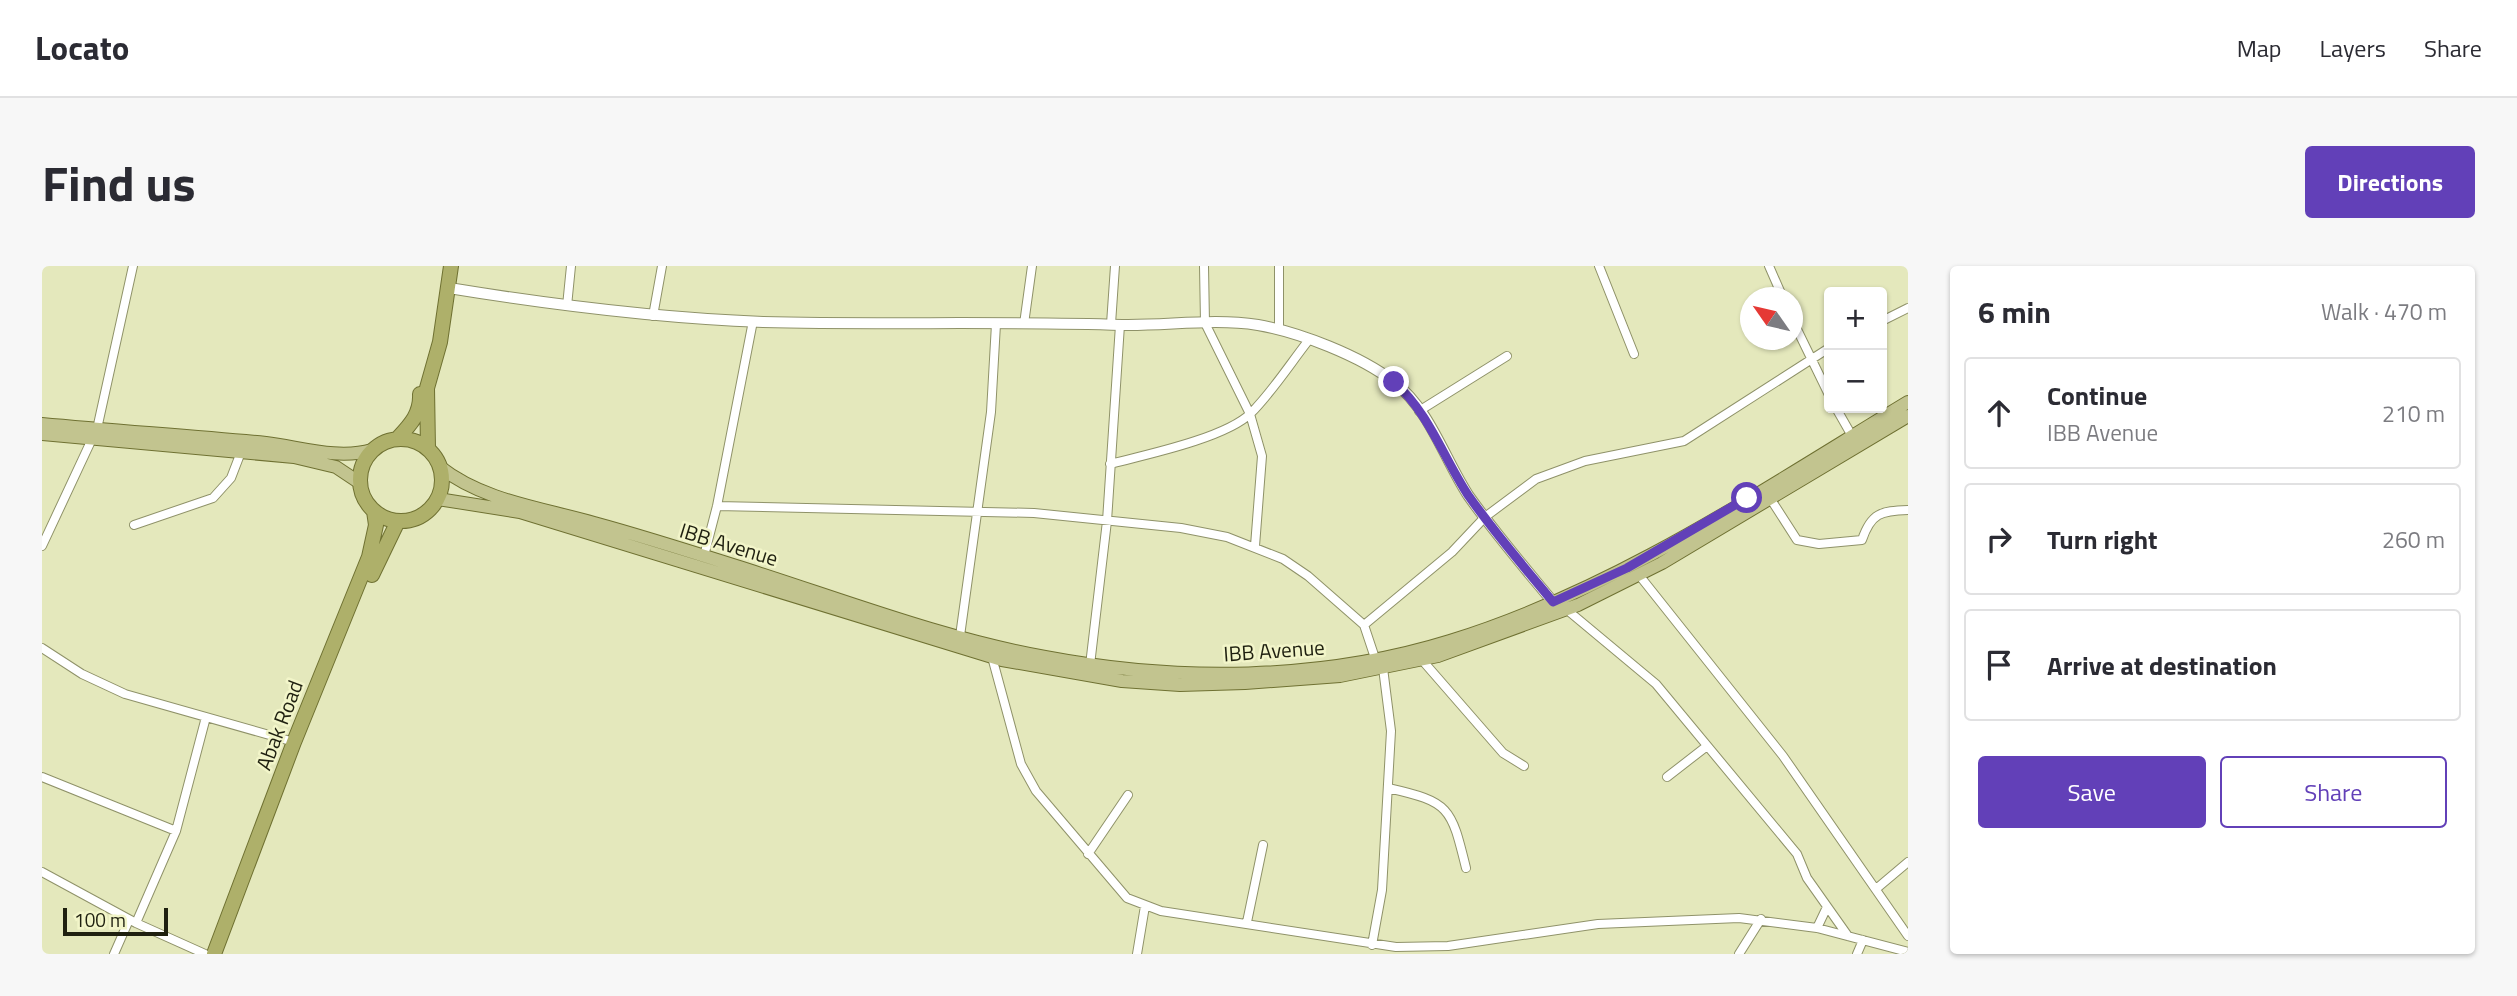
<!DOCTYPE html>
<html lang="en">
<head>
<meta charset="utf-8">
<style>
	:root { --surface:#fff; --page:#f7f7f7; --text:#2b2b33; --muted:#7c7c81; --line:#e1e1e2; --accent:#6240b8 }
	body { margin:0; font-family:"Titillium Web",sans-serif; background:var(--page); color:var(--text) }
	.controls { position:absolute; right:21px; top:21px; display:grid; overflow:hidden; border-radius:7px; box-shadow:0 2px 5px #0004 }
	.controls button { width:63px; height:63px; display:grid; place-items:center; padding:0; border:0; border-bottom:2px solid var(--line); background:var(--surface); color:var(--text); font:35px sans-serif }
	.compass { position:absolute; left:1698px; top:21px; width:63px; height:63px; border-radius:50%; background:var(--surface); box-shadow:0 2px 5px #0004; rotate:304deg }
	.scale { position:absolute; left:21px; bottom:18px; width:105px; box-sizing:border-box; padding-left:7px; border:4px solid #1f2010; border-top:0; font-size:19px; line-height:24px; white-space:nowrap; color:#1f2010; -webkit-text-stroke:5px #f2f5c9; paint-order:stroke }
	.stop { position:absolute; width:21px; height:21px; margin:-16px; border:5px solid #6240b8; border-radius:50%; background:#fff }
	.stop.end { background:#6240b8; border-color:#fff; box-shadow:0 2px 7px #0008 }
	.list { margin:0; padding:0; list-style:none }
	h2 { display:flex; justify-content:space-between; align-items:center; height:91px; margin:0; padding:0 28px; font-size:30px }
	h2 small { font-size:23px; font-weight:400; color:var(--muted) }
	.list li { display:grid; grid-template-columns:46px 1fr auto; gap:21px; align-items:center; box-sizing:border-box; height:112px; margin:0 14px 14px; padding:0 14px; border:2px solid var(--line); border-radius:7px }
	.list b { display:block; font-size:26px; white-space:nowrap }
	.list p { margin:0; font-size:23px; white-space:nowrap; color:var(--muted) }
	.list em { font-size:23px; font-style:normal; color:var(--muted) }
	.actions { display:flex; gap:14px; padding:21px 28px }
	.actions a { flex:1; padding:16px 0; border:2px solid var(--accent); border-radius:7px; text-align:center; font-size:24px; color:var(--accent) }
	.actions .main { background:var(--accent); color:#fff }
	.icon { flex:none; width:38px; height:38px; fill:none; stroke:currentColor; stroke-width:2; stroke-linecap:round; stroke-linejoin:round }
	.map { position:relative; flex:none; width:1866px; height:688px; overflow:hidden; border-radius:7px }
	header { display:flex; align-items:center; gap:42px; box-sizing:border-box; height:98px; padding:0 35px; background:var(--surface); border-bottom:2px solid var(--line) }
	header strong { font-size:33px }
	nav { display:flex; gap:38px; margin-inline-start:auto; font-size:24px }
	.intro { display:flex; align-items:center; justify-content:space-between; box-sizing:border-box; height:168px; padding:0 42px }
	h1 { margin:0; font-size:49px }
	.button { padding:18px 32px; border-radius:7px; background:var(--accent); color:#fff; font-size:24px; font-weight:700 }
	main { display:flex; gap:42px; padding:0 42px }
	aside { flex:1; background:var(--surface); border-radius:7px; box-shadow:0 2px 5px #0004 }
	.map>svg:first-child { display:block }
</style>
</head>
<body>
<header>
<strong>Locato</strong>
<nav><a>Map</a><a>Layers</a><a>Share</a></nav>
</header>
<div class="intro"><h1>Find us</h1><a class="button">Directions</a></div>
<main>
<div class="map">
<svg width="1866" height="688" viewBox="0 0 1866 688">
	<rect width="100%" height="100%" fill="#e4e8bc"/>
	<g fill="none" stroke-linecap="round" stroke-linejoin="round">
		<g stroke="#8f9269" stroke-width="10">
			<path id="minor" d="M1162,0l1,57 45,91 12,42 -7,90
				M1557,0l35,88
				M1727,0l14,32
				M525,40l4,-40
				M611,50l9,-50
				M1750,53l37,76
				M1840,55l26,-13
				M982,58l8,-58
				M1069,58l4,-58
				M1237,63v-63
				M1794,142l16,28
				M1377,145l88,-55
				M55,163l36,-163
				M1068,198c35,-9 116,-26 141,-51 21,-21 39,-49 57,-72
				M1728,232l27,42 22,4 43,-4c9,-27 19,-29 46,-30
				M675,240l317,7 147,15 46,9 56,22 25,17 56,49 11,33
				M92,259l79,-27 18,-20 10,-26
				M0,280l50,-107
				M662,290l13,-50 36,-185
				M1597,309l144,181 125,180
				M1524,343l90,75 141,170 10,24 41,58
				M1322,359l88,-73 33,-35 51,-38 49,-18 99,-20 145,-93
				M918,370l31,-224 5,-88
				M0,382l40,26 43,20 169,48
				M950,391l29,107 15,27 91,107 34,13 235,36 52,-1 150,-22 141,-6 78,10 91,24
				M1380,394l81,93 21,13
				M1048,399l17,-144 13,-196
				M0,511l134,54
				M1625,511l40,-31
				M1346,522c62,14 63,19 78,80
				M1046,588l40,-59
				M0,606l94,51 69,31
				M1834,623l32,-27
				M1205,656l16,-77
				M94,657l40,-92 30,-114
				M1775,662l10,-21
				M1330,679l10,-55 9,-159 -8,-63
				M72,688l15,-34
				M1095,688l8,-48
				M1697,688l22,-35
				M1815,688l6,-14"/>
		</g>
		<g stroke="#8f9269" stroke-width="12">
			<path id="tertiary" d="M407,22c104,17 208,30 314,34 119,3 239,-1 359,3 45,1 91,-7 136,0 41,7 103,31 136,57 36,28 50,76 74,113 26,37 56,72 85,107"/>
		</g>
		<g stroke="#6f7132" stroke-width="14">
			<path id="primary" d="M0,158c75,7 150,12 224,19 34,4 72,17 106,7
				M0,168l252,23 42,10 24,16
				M398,201c43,34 102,41 154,56 48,13 95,28 142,43 102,32 204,72 309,91 132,25 276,24 405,-16 165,-51 311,-150 458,-239
				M396,233l82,13 482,148 120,21 58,4 65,-2 95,-7 98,-20 140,-51 84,-42 246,-147"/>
		</g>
		<g stroke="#6f7132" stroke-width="16">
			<path id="trunk" d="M355,173c13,-14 24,-25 23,-45
				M318 214a41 41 0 1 1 82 0a41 41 0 1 1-82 0Z
				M386,182l-1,-60 13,-46 11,-76
				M330,309l26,-54
				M172,688l80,-212 75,-185 7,-32 -2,-14"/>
		</g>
		<use href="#minor" stroke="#fff" stroke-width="8"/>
		<use href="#tertiary" stroke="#fff" stroke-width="10"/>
		<use href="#primary" stroke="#c2c48f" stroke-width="12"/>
		<use href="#trunk" stroke="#aeb06a" stroke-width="14"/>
	</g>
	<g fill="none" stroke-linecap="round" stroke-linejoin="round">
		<path stroke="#6240b8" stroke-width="9" d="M1352,116c35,31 49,75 74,113 26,37 56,72 85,107l74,-34 120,-70"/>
	</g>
	<g text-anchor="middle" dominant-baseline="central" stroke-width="5" stroke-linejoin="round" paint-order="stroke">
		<g font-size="21" fill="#1f2010" stroke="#f2f5c9">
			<text transform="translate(687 278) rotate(17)">IBB Avenue</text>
			<text transform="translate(1232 384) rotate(-4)">IBB Avenue</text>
			<text transform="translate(237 459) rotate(-69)">Abak Road</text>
		</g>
	</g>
</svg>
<div class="controls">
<button>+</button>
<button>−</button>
</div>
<svg class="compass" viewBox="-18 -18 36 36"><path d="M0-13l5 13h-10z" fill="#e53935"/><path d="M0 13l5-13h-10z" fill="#7c7c81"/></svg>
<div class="scale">100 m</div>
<div class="stop" style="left:1705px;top:232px"></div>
<div class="stop end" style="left:1352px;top:116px"></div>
</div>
<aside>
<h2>6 min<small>Walk · 470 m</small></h2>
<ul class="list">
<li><svg class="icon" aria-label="ahead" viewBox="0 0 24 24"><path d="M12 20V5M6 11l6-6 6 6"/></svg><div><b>Continue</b><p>IBB Avenue</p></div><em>210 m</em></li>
<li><svg class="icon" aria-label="right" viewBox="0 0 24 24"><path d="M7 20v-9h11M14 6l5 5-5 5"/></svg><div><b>Turn right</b></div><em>260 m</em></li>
<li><svg class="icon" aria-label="arrive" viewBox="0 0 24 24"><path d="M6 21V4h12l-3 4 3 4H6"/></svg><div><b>Arrive at destination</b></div></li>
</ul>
<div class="actions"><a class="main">Save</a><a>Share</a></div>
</aside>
</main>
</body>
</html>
